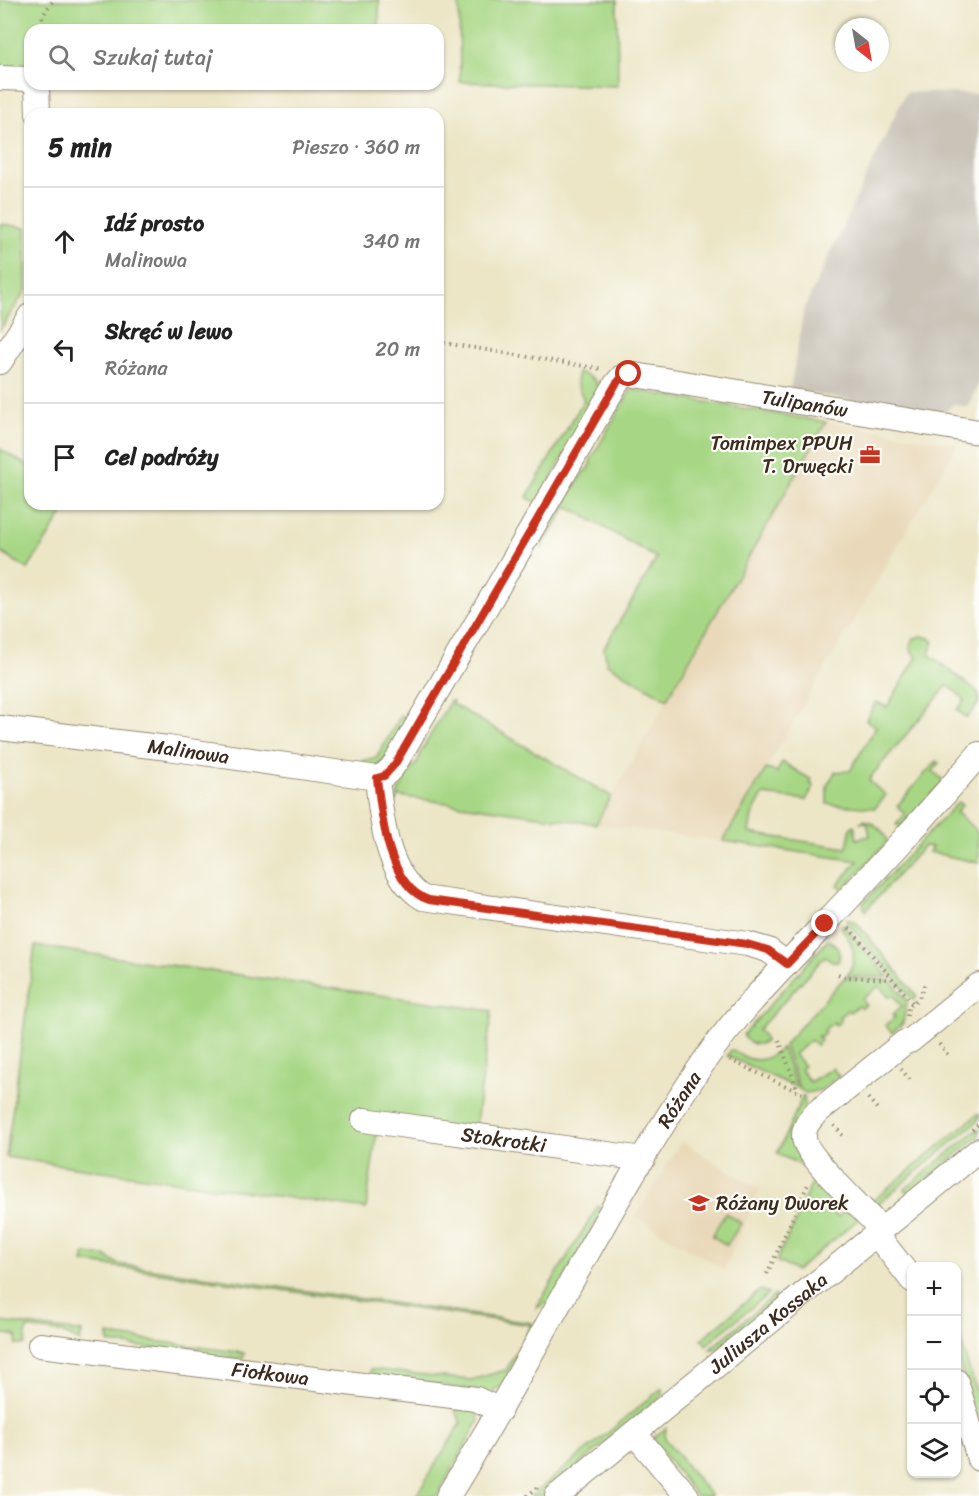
<!DOCTYPE html>
<html lang="pl">
<head>
<meta charset="utf-8">
<style>
	:root { --surface:#fff; --page:#f6f6f6; --text:#222; --muted:#767676; --line:#e0e0e0 }
	body { margin:0; font-family:Sriracha,sans-serif; background:var(--page); color:var(--text) }
	.controls { position:absolute; right:18px; bottom:18px; display:grid; overflow:hidden; border-radius:12px; box-shadow:0 2px 4px #0004 }
	.controls button { width:54px; height:54px; display:grid; place-items:center; padding:0; border:0; border-bottom:2px solid var(--line); background:var(--surface); color:var(--text); font:30px sans-serif }
	.compass { position:absolute; left:835px; top:18px; width:54px; height:54px; border-radius:50%; background:var(--surface); box-shadow:0 2px 4px #0004; rotate:149deg }
	.stop { position:absolute; width:18px; height:18px; margin:-14px; border:4px solid #c8321e; border-radius:50%; background:#fff }
	.stop.end { background:#c8321e; border-color:#fff; box-shadow:0 2px 6px #0008 }
	.list { margin:0; padding:0; list-style:none }
	h2 { display:flex; justify-content:space-between; align-items:center; height:78px; margin:0; padding:0 24px; font-size:26px }
	h2 small { font-size:20px; font-weight:400; color:var(--muted) }
	.list li { display:grid; grid-template-columns:39px 1fr auto; gap:18px; align-items:center; box-sizing:border-box; height:108px; padding:0 24px; border-top:2px solid var(--line) }
	.list b { display:block; font-size:22px; white-space:nowrap }
	.list p { margin:0; font-size:20px; white-space:nowrap; color:var(--muted) }
	.list em { font-size:20px; font-style:normal; color:var(--muted) }
	.icon { flex:none; width:33px; height:33px; fill:none; stroke:currentColor; stroke-width:2; stroke-linecap:round; stroke-linejoin:round }
	.map { position:relative; flex:none; width:979px; height:1496px; overflow:hidden }
	.search { position:absolute; background:var(--surface); box-shadow:0 2px 4px #0004; left:24px; top:24px; width:420px; height:66px; display:flex; align-items:center; gap:15px; box-sizing:border-box; padding:0 21px; border-radius:18px; color:var(--muted); font-size:22px }
	.panel { position:absolute; background:var(--surface); box-shadow:0 2px 4px #0004; left:24px; top:108px; width:420px; height:402px; border-radius:18px }
	.map>svg:first-child { display:block }
</style>
</head>
<body>
<div class="map">
<svg width="979" height="1496" viewBox="0 0 979 1496">
	<rect width="100%" height="100%" fill="#fdfcf7"/>
	<filter id="ink" filterUnits="userSpaceOnUse"><feTurbulence type="fractalNoise" baseFrequency=".0167" numOctaves="2"/><feDisplacementMap in="SourceGraphic" scale="12" xChannelSelector="R" yChannelSelector="G"/><feConvolveMatrix kernelMatrix="1 2 1 2 8 2 1 2 1" color-interpolation-filters="sRGB"/></filter>
	<filter id="wash" filterUnits="userSpaceOnUse"><feTurbulence type="fractalNoise" baseFrequency=".008" numOctaves="4" result="noise"/><feDisplacementMap in="SourceGraphic" scale="24" xChannelSelector="R" yChannelSelector="G"/><feGaussianBlur stdDeviation="1.35" result="paint"/><feColorMatrix in="noise" values="0 0 0 0 0 0 0 0 0 0 0 0 0 0 0 0 0 1.4 0 .05"/><feComposite in="paint" operator="in"/></filter>
	<g filter="url(#wash)">
		<rect width="100%" height="100%" fill="#ece6c7"/>
		<path fill="#e9d9ba" d="M826,422l132,22 -235,397 -127,-17z
			M681,1141l79,49 -36,80 -88,-53z"/>
		<path fill="#c9c3b8" d="M906,92l73,2v288l-11,25 -15,-3 -10,11 -153,-25 14,-81z"/>
		<path fill="#a7d785" stroke="#718052" stroke-width="1.5" d="M0,0h379v30h-349v42l-30,-2z
			M459,0h158l1,86 -158,-4z
			M0,224l26,4v62l-26,40z
			M578,372c12,5 21,7 21,22l-61,107h-5l-6,-4 57,-97 -8,-17z
			M634,390l192,32 -159,277 -60,-35 -3,-16 53,-90 -90,-52 -25,42 -2,-2 44,-75h2l5,-8 -1,-2 40,-70z
			M0,449l30,18v37h39l-41,65 -28,-17z
			M922,636l8,2 4,4 -5,12 50,39v10l-12,15 -10,-8 8,-10 -17,-15 -75,89 -4,7 17,14 -11,13 -48,-4v-18l8,-14 15,-1 26,-44 -10,-7 10,-18 11,5 30,-50 -5,-5 -2,-7 4,-7z
			M450,701h3l-1,3 159,92 -15,28 -198,-28 -2,6 3,-12 13,-23 3,-1 5,-9 -1,-2z
			M401,715l9,8 -22,38 -14,7 -20,-5 23,-6z
			M936,761l3,2 -6,8 11,10 -42,45 -6,-1 9,-11 -8,-8z
			M782,762l30,18 -2,4 4,2 -8,14 -43,-5 -11,20 -3,18 98,15 4,-21 3,-2 3,14 13,-3 -3,-14 -8,1 5,-3c10,3 22,11 23,22l-44,47 -5,-4 20,-24 -135,-20 43,-72 11,3z
			M958,802l4,3 -6,7 23,21v30l-50,-11 3,-5 -8,-1 -59,65 -2,-8z
			M847,920l8,1 62,75 -4,4 -67,-79z
			M843,924l45,53 -41,-1c12,-19 6,-33 -6,-49z
			M828,940c9,4 14,12 10,22l-6,-1 -7,-5 -67,74 6,6 1,6c-9,4 -17,2 -22,-7z
			M35,946l457,65 -19,133 -96,-14 -11,79 -360,-52z
			M844,978l47,3 16,19 -4,23 -11,10 -7,-8 10,-8 -2,-3 9,-8 -9,-11 -4,2 -10,-11 -17,13 4,6 -5,3 -3,-2 -8,6 -2,-2 -9,7 2,4 -5,4 -2,-3 -10,8 1,2 -5,5 -3,-2 4,6 -5,4 -5,-5 -17,14 10,12 -4,3 10,13 22,-14 7,8 -18,14 -14,3 -7,-3 -16,-45z
			M782,1048l15,40 -70,-32 4,-6c6,2 9,5 14,7 14,7 26,0 37,-9z
			M803,1096h1l8,74 -35,-16z
			M979,1113v7l-106,88 -4,-4z
			M979,1128v8l-70,58 -4,-5z
			M817,1172l19,23 -6,5 3,5 -3,3 7,9 11,-8 12,9 -64,53 -20,-10 20,-40 4,-13z
			M598,1206l5,3 -52,93 -15,6z
			M725,1213l16,10 -14,22 -15,-9z
			M85,1254l20,2 13,8 414,59 3,6 -35,58 -9,5 -121,-17 1,-6 100,11 35,-10 25,-45 -448,-63z
			M760,1290l9,3 -63,52 -4,-6z
			M775,1295l2,7 -58,48 -9,-1z
			M0,1322l82,10 -2,10 -18,-9 -35,-5 -2,17h-9l1,-9 -17,-3z
			M956,1326l20,65 3,5 -1,35 -21,-80z
			M108,1335l136,18 -1,6 -134,-16z
			M662,1388v8l-121,100h-10z
			M454,1408l22,3 3,10 -42,75h-21l45,-73z
			M666,1428l-1,11 46,57h-15l-42,-55v-4z"/>
	</g>
	<g filter="url(#ink)">
		<g fill="none" stroke-linecap="round" stroke-linejoin="round">
			<g stroke="#948872" stroke-width="26">
				<g id="minor">
					<path d="M0,78l30,1"/>
					<path d="M37,84l1,30"/>
					<path d="M0,362l30,-46"/>
					<path id="s1" d="M0,728l168,20 209,30c14,-4 20,-18 27,-30l212,-364 6,-7 7,-3 350,58"/>
					<path d="M377,778c4,39 9,97 46,120l324,46 21,6 19,14"/>
					<path d="M910,1041l69,-56"/>
					<path id="s2" d="M364,1120l279,39"/>
					<path d="M881,1229c-14,-16 -76,-73 -77,-91 -1,-10 5,-18 12,-25l89,-71"/>
					<path d="M876,1234l36,46"/>
					<path id="s3" d="M40,1345l436,54 24,11"/>
					<path d="M956,1381l23,78"/>
					<path d="M634,1433l53,63"/>
					<path id="s4" d="M448,1496c89,-143 162,-297 257,-436 31,-45 72,-86 109,-125 56,-59 112,-118 165,-181"/>
					<path id="s5" d="M557,1496l422,-346"/>
				</g>
			</g>
			<path stroke="#948872" stroke-width="4" stroke-dasharray="1.5 4.5" stroke-linecap="butt" d="M39,30c2,-12 7,-21 15,-30
				M438,342l164,27
				M849,928l64,75
				M838,974l7,3 46,2
				M907,1016l1,-9 11,-9 7,-17
				M779,1040l19,51
				M939,1044l9,11
				M730,1060l75,35
				M901,1069l9,11
				M868,1098l11,13
				M834,1125l9,11
				M972,1130l7,-6
				M767,1274l42,-92
				M527,1496l11,-9"/>
			<use href="#minor" stroke="#fff" stroke-width="24"/>
		</g>
	</g>
	<g fill="none" stroke-linecap="round" stroke-linejoin="round" filter="url(#ink)">
		<path stroke="#c8321e" stroke-width="8" d="M629,374l-7,3 -6,7 -221,380 -11,12 -7,2c4,36 11,109 52,122l318,44 21,6 19,14 38,-40"/>
	</g>
	<defs>
		<g id="office-bare" transform="scale(1.62)"><path d="M-6-3h4V-5.5h4V-3h4V5H-6ZM-1-4.5V-3h2v-1.5ZM-6 0V1H6V0Z" fill="#c8321e" stroke="#fdfcf7" stroke-width="2.5" paint-order="stroke"/></g>
		<g id="school-bare" transform="scale(1.62)"><path d="M0-5L7-2L0 1L-7-2ZM-4 1L0 2.5L4 1V4Q0 6-4 4Z" fill="#c8321e" stroke="#fdfcf7" stroke-width="2.5" paint-order="stroke"/></g>
	</defs>
	<g fill-rule="evenodd">
		<use href="#office-bare" x="870" y="455"/>
		<use href="#school-bare" x="699" y="1203"/>
	</g>
	<g text-anchor="middle" dominant-baseline="central" stroke-width="4.5" stroke-linejoin="round" paint-order="stroke">
		<g font-size="20" fill="#3b2a1e" stroke="#fdfcf7">
			<text stroke="none"><textPath href="#s1" startOffset="1038">Tulipanów</textPath></text>
			<text stroke="none"><textPath href="#s1" startOffset="190">Malinowa</textPath></text>
			<text stroke="none"><textPath href="#s4" startOffset="459">Różana</textPath></text>
			<text stroke="none"><textPath href="#s2" startOffset="141">Stokrotki</textPath></text>
			<text stroke="none"><textPath href="#s5" startOffset="273">Juliusza Kossaka</textPath></text>
			<text stroke="none"><textPath href="#s3" startOffset="232">Fiołkowa</textPath></text>
		</g>
		<g font-size="20" fill="#3b2a1e" stroke="#fdfcf7" text-anchor="end">
			<text x="853" y="443">Tomimpex PPUH<tspan x="853" dy="23">T. Drwęcki</tspan></text>
			<text x="716" y="1203" text-anchor="start">Różany Dworek</text>
		</g>
	</g>
</svg>
<div class="controls">
<button>+</button>
<button>−</button>
<button><svg class="icon" aria-label="locate" viewBox="0 0 24 24"><circle cx="12" cy="12" r="6"/><path d="M12 2v4M12 18v4M2 12h4M18 12h4"/></svg></button>
<button><svg class="icon" aria-label="layers" viewBox="0 0 24 24"><path d="M12 4l9 5-9 5-9-5zM3 14l9 5 9-5"/></svg></button>
</div>
<svg class="compass" viewBox="-18 -18 36 36"><path d="M0-13l5 13h-10z" fill="#e53935"/><path d="M0 13l5-13h-10z" fill="#767676"/></svg>
<div class="stop" style="left:629px;top:374px"></div>
<div class="stop end" style="left:825px;top:924px"></div>
<div class="search"><svg class="icon" aria-label="search" viewBox="0 0 24 24"><circle cx="10" cy="10" r="6"/><path d="M15 15l6 6"/></svg>Szukaj tutaj</div>
<section class="panel">
<h2>5 min<small>Pieszo · 360 m</small></h2>
<ul class="list">
<li><svg class="icon" aria-label="ahead" viewBox="0 0 24 24"><path d="M12 20V5M6 11l6-6 6 6"/></svg><div><b>Idź prosto</b><p>Malinowa</p></div><em>340 m</em></li>
<li><svg class="icon" aria-label="left" viewBox="0 0 24 24"><path d="M17 20v-9H6M10 6l-5 5 5 5"/></svg><div><b>Skręć w lewo</b><p>Różana</p></div><em>20 m</em></li>
<li><svg class="icon" aria-label="arrive" viewBox="0 0 24 24"><path d="M6 21V4h12l-3 4 3 4H6"/></svg><div><b>Cel podróży</b></div></li>
</ul>
</section>
</div>
</body>
</html>
